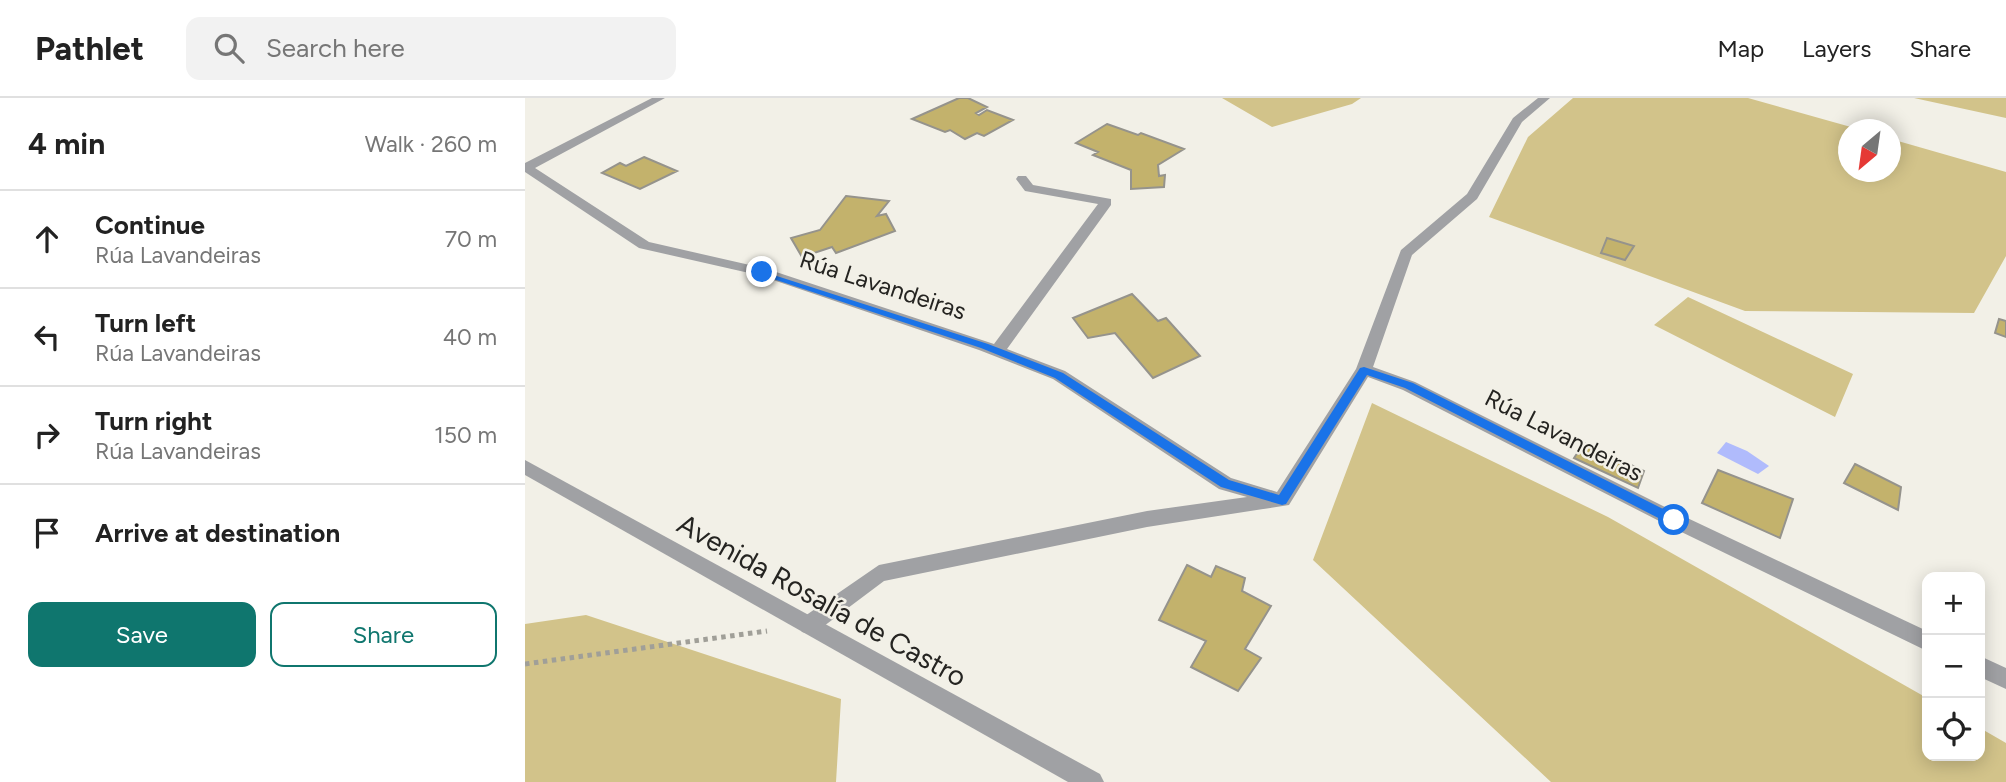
<!DOCTYPE html>
<html lang="en">
<head>
<meta charset="utf-8">
<style>
	:root { --surface:#fff; --page:#f2f2f2; --text:#222; --muted:#767676; --line:#e0e0e0; --accent:#0f766e }
	body { margin:0; font-family:Figtree,sans-serif; background:var(--page); color:var(--text) }
	.controls { position:absolute; right:21px; bottom:21px; display:grid; overflow:hidden; border-radius:14px; box-shadow:0 4px 18px #0003 }
	.controls button { width:63px; height:63px; display:grid; place-items:center; padding:0; border:0; border-bottom:2px solid var(--line); background:var(--surface); color:var(--text); font:35px sans-serif }
	.compass { position:absolute; left:1313px; top:21px; width:63px; height:63px; border-radius:50%; background:var(--surface); box-shadow:0 4px 18px #0003; rotate:209deg }
	.stop { position:absolute; width:21px; height:21px; margin:-16px; border:5px solid #1a73e8; border-radius:50%; background:#fff }
	.stop.end { background:#1a73e8; border-color:#fff; box-shadow:0 2px 7px #0008 }
	.list { margin:0; padding:0; list-style:none }
	h2 { display:flex; justify-content:space-between; align-items:center; height:91px; margin:0; padding:0 28px; font-size:30px }
	h2 small { font-size:23px; font-weight:400; color:var(--muted) }
	.list li { display:grid; grid-template-columns:46px 1fr auto; gap:21px; align-items:center; box-sizing:border-box; height:98px; padding:0 28px; border-top:2px solid var(--line) }
	.list b { display:block; font-size:26px; white-space:nowrap }
	.list p { margin:0; font-size:23px; white-space:nowrap; color:var(--muted) }
	.list em { font-size:23px; font-style:normal; color:var(--muted) }
	.actions { display:flex; gap:14px; padding:21px 28px }
	.actions a { flex:1; padding:16px 0; border:2px solid var(--accent); border-radius:14px; text-align:center; font-size:24px; color:var(--accent) }
	.actions .main { background:var(--accent); color:#fff }
	.icon { flex:none; width:38px; height:38px; fill:none; stroke:currentColor; stroke-width:2; stroke-linecap:round; stroke-linejoin:round }
	.map { position:relative; flex:none; width:1481px; height:684px; overflow:hidden }
	header { display:flex; align-items:center; gap:42px; box-sizing:border-box; height:98px; padding:0 35px; background:var(--surface); border-bottom:2px solid var(--line) }
	header strong { font-size:33px }
	nav { display:flex; gap:38px; margin-inline-start:auto; font-size:24px }
	.search { width:490px; height:63px; background:var(--page); display:flex; align-items:center; gap:18px; box-sizing:border-box; padding:0 24px; border-radius:14px; color:var(--muted); font-size:26px }
	main { display:flex }
	aside { flex:1; background:var(--surface) }
	.map>svg:first-child { display:block }
</style>
</head>
<body>
<header>
<strong>Pathlet</strong>
<div class="search"><svg class="icon" aria-label="search" viewBox="0 0 24 24"><circle cx="10" cy="10" r="6"/><path d="M15 15l6 6"/></svg>Search here</div>
<nav><a>Map</a><a>Layers</a><a>Share</a></nav>
</header>
<main>
<aside>
<h2>4 min<small>Walk · 260 m</small></h2>
<ul class="list">
<li><svg class="icon" aria-label="ahead" viewBox="0 0 24 24"><path d="M12 20V5M6 11l6-6 6 6"/></svg><div><b>Continue</b><p>Rúa Lavandeiras</p></div><em>70 m</em></li>
<li><svg class="icon" aria-label="left" viewBox="0 0 24 24"><path d="M17 20v-9H6M10 6l-5 5 5 5"/></svg><div><b>Turn left</b><p>Rúa Lavandeiras</p></div><em>40 m</em></li>
<li><svg class="icon" aria-label="right" viewBox="0 0 24 24"><path d="M7 20v-9h11M14 6l5 5-5 5"/></svg><div><b>Turn right</b><p>Rúa Lavandeiras</p></div><em>150 m</em></li>
<li><svg class="icon" aria-label="arrive" viewBox="0 0 24 24"><path d="M6 21V4h12l-3 4 3 4H6"/></svg><div><b>Arrive at destination</b></div></li>
</ul>
<div class="actions"><a class="main">Save</a><a>Share</a></div>
</aside>
<div class="map">
<svg width="1481" height="684" viewBox="0 0 1481 684">
	<rect width="100%" height="100%" fill="#f2f0e7"/>
	<path fill="#d2c38a" d="M697,0h139l-9,6 -80,23z
		M1048,0h175l110,31 -9,1v42h42v-33l115,33v84l-32,57 -229,-2 -256,-94 39,-80z
		M1389,0h92v20z
		M1163,199l165,77 -18,43 -181,-92z
		M847,305l236,114 319,181v58h53v-28l26,15v39h-455l-238,-222z
		M61,517l255,84 -5,83h-311v-158z"/>
	<path fill="#b0bbfc" d="M1201,344l21,9 22,15 -11,8 -41,-21z"/>
	<path fill="#c3b26c" stroke="#95938c" stroke-width="2" d="M434,0h9l19,9 -11,6 3,2 8,-5 26,10 -29,16 -7,-3 -12,6 -15,-9 -5,2 -33,-13z
		M582,26l31,11 3,-2 43,16 -26,16 1,11 6,-1 -1,12 -33,2v-19l-38,-15 5,-3 -22,-9z
		M119,59l33,14 -37,18 -38,-16 18,-10 6,3z
		M321,98l43,5 -12,15 9,-2 9,17 -59,22 -4,-6 -30,10 -11,-19 29,-8z
		M1082,140l27,8 -9,14 -24,-7z
		M607,196l26,27 8,-3 34,38 -47,22 -38,-45 -27,5 -15,-20z
		M1474,221l7,2v16l-11,-4z
		M1059,345l60,28 -6,17 -64,-30z
		M1330,366l46,23 -3,23 -54,-27z
		M1193,372l75,29 -13,39 -78,-35z
		M662,467l24,12 5,-11 29,12 -3,13 29,15 -26,43 16,9 -23,33 -47,-24 15,-26 -47,-21z"/>
	<g fill="none" stroke-linecap="round" stroke-linejoin="round">
		<path stroke="#a09f98" stroke-width="5" stroke-dasharray="4.5 4.5" stroke-linecap="butt" d="M0,566l242,-33"/>
		<path fill="#a0a1a4" fill-rule="evenodd" d="M127,0h13l-130,70 114,74 118,27 227,75 104,-140 -73,-13 -9,-12 2,-3h8l7,9 78,14v6l-104,144 58,22 166,107 46,14 79,-123 45,-119 66,-56 46,-76 25,-20h12l-28,24 -45,77 -65,56 -39,112 42,15 266,133 246,116v20l-260,-126 -264,-135 -35,-13 -79,128 -142,22 -263,54 -68,51 -7,2 -7,-2 -4,-7 4,-7 77,-53 268,-54 100,-14 -28,-8 -166,-110 -74,-29 -221,-75 -119,-27 -114,-76v-9z
			M1455,558l26,12v21l-26,-12z"/>
		<path fill="#a0a1a4" fill-rule="evenodd" d="M0,362l575,314 4,8h-36l-543,-307z"/>
	</g>
	<path fill="#1a73e8" d="M233,172l230,74 75,29 166,107 50,15 81,-127 4,-1 49,16 266,134 2,3 -2,4h-9l-265,-136 -38,-13 -81,129 -4,1 -61,-18 -166,-109 -74,-30 -223,-74z"/>
	<g text-anchor="middle" dominant-baseline="central" stroke-width="5" stroke-linejoin="round" paint-order="stroke">
		<g font-size="24" fill="#252421" stroke="#f2f0e7">
			<text transform="translate(358 187) rotate(18)">Rúa Lavandeiras</text>
			<text transform="translate(1039 337) rotate(27)">Rúa Lavandeiras</text>
		</g>
		<g font-size="28" fill="#252421" stroke="#f2f0e7">
			<text transform="translate(297 502) rotate(29)">Avenida Rosalía de Castro</text>
		</g>
	</g>
</svg>
<div class="controls">
<button>+</button>
<button>−</button>
<button><svg class="icon" aria-label="locate" viewBox="0 0 24 24"><circle cx="12" cy="12" r="6"/><path d="M12 2v4M12 18v4M2 12h4M18 12h4"/></svg></button>
</div>
<svg class="compass" viewBox="-18 -18 36 36"><path d="M0-13l5 13h-10z" fill="#e53935"/><path d="M0 13l5-13h-10z" fill="#767676"/></svg>
<div class="stop" style="left:1149px;top:422px"></div>
<div class="stop end" style="left:237px;top:174px"></div>
</div>
</main>
</body>
</html>
